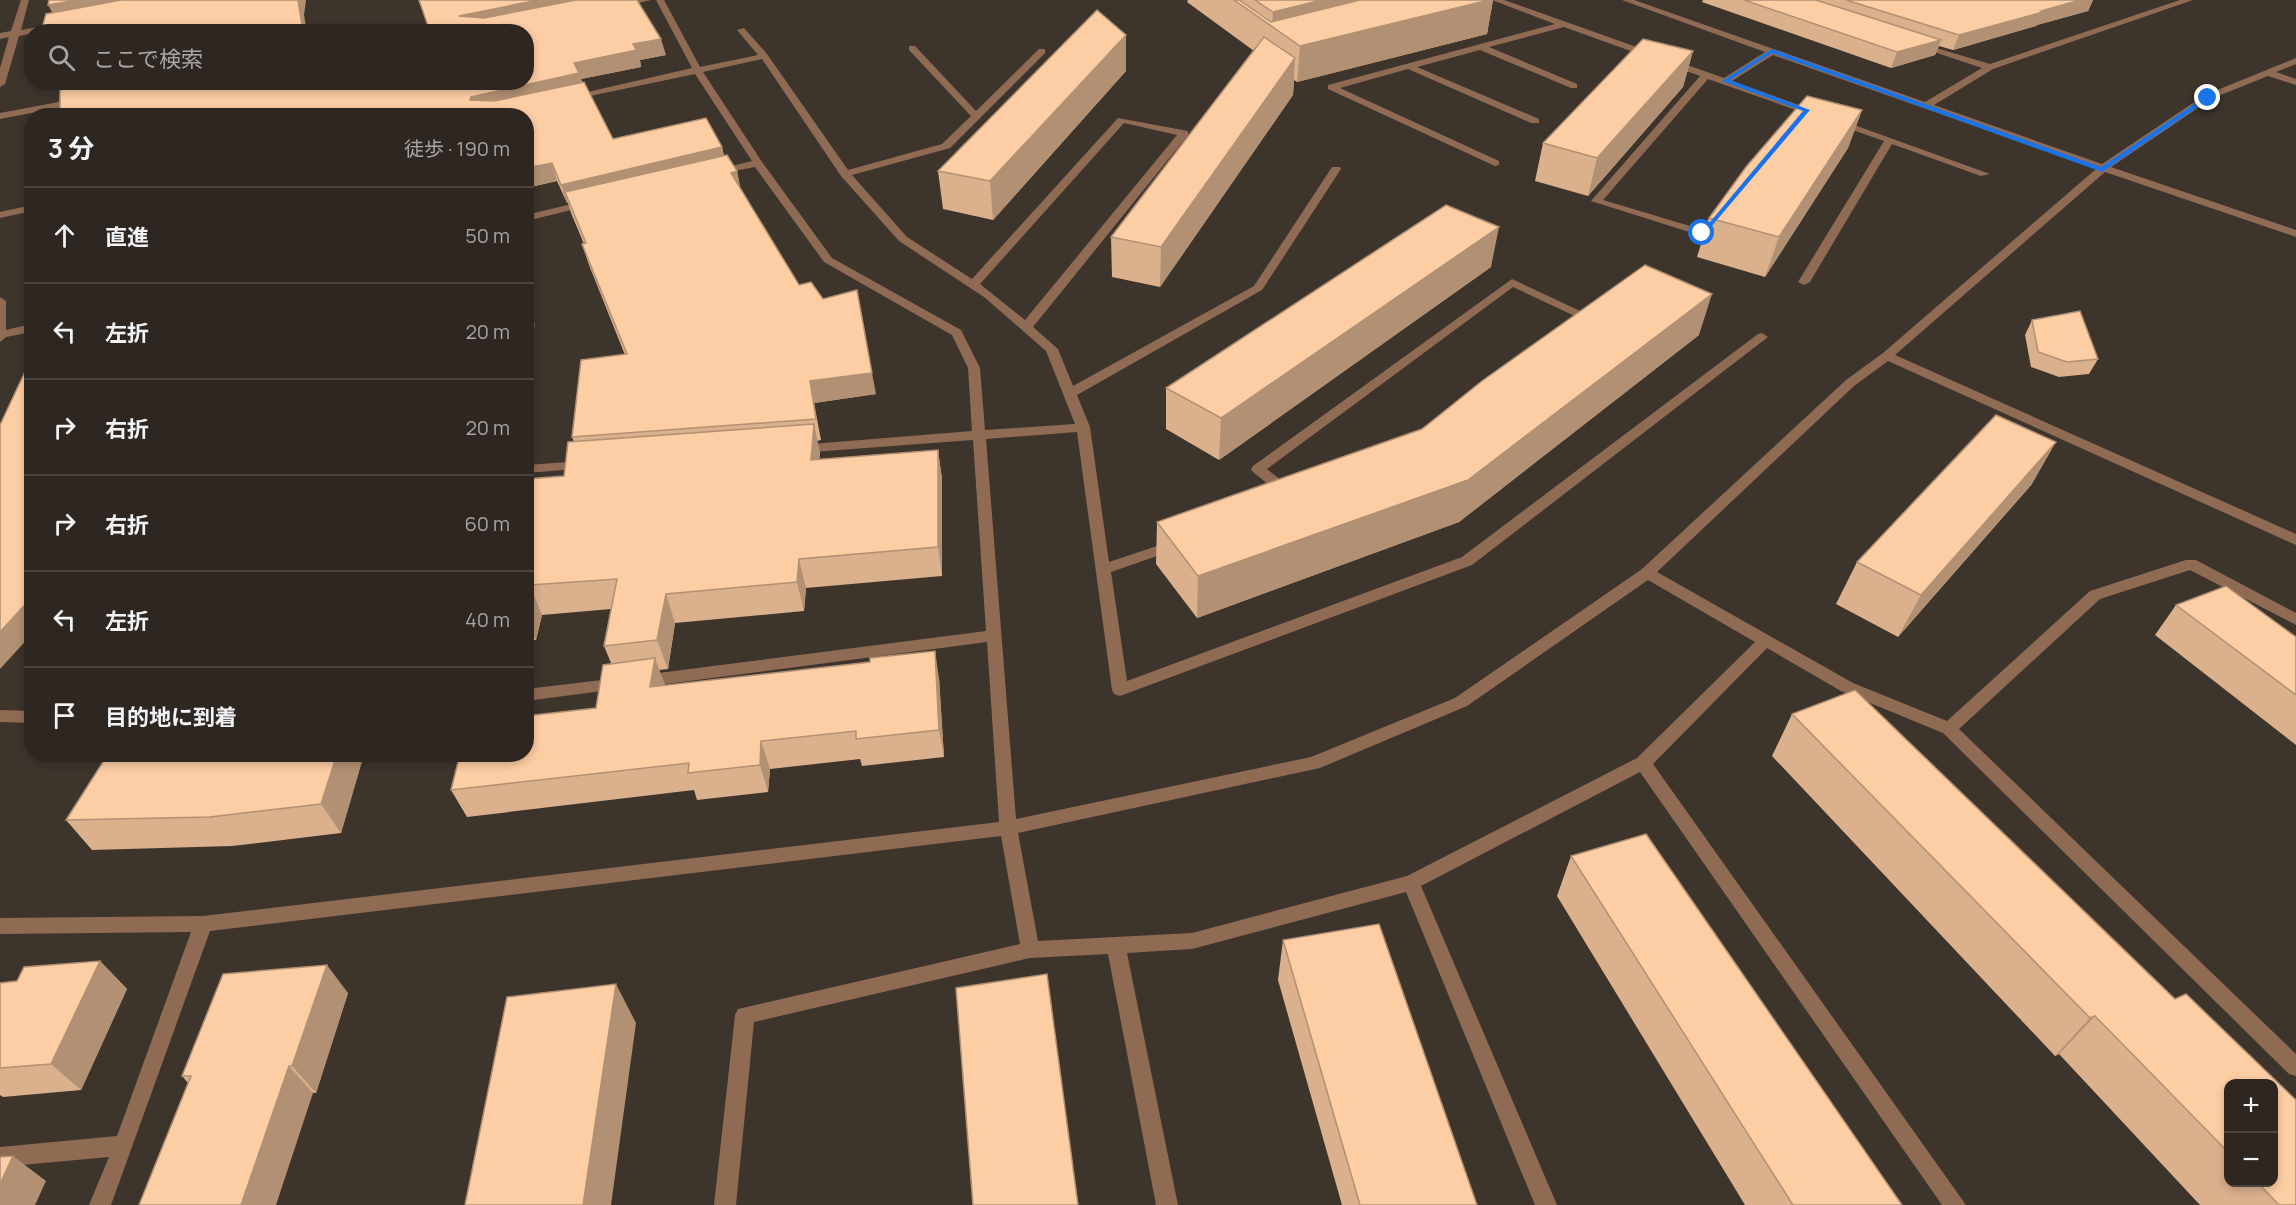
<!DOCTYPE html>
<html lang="ja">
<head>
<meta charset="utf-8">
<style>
	:root { --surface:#2e2721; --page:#3a332e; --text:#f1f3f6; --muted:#a7a5a5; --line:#49443f }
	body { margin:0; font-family:Manrope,"Noto Sans JP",sans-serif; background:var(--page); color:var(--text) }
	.controls { position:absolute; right:18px; bottom:18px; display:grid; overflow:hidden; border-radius:12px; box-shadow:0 3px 9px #0003 }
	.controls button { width:54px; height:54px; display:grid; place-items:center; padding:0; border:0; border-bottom:2px solid var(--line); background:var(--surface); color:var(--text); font:30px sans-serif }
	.stop { position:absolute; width:18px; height:18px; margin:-14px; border:4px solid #1a73e8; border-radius:50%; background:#fff }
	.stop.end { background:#1a73e8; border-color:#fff; box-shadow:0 2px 6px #0008 }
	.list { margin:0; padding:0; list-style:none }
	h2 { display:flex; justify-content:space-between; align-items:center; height:78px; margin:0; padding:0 24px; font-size:26px }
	h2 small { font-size:20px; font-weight:400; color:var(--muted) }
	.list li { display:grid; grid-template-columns:39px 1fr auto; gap:18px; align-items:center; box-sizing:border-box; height:96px; padding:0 24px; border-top:2px solid var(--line) }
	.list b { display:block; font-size:22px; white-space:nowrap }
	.list em { font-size:20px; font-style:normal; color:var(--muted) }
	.icon { flex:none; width:33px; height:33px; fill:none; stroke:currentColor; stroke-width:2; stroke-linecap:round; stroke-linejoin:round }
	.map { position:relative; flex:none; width:2296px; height:1205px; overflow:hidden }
	.search { position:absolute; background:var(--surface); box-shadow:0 3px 9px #0003; left:24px; top:24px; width:510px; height:66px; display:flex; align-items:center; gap:15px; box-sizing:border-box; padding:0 21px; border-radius:24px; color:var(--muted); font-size:22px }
	.panel { position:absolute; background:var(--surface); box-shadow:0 3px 9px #0003; left:24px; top:108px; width:510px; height:654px; border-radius:24px }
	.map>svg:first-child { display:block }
</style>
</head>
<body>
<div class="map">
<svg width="2296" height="1205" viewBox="0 0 2296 1205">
	<rect width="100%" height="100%" fill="#3d342c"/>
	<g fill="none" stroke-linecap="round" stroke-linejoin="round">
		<path fill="#8f6b54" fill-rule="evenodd" d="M21,0h8l-8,30 41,-7 4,3 -47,10 -14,48 -5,3v-19l9,-31 -9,2v-6l11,-2z
			M632,0h19l-33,8 -4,-3z
			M656,0h8l36,67 58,-12 -21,-25 7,-2 23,26 81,116 94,-26 29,-28 -62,-66v-4h6l61,65 63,-62h6v4l-95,95 -98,27 55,62 65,42 146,-161 70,13v4l-155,192 25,22 15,37 181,-100 78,-119h8l1,2 -79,121 -185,105 13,32 19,135 66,-22 7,5 -2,3 -69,24 16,109 335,-124 296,-223 4,-1 6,4 -296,228 -352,131 -6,-2 -2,-4 -35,-258 -91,7 30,380 295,-62 144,-59 187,-129 204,-189 37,-27 213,-184 -323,-114 -41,26 258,93 -9,2 -89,-32 -82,138 -6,3 -6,-3 86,-141 -176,-62 -105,121 97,29 14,-17h8l1,2 -17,21 -4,1 -111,-35 109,-125 -136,-49 -75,20 88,37v4h-6l-91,-38 -63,17 122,52v4h-8l-123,-54 -68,19 159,73v4l-4,1 -167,-77v-4l227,-61 -63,-24h12l220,78 41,-26 -143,-52h12l291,102 57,-34 -66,-22v-4l74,22 190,-64h13l-200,69 -59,36 168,59 103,-69 91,-37v6l-20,8 20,7v6l-28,-9 -57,23 -100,68 185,63v7l-191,-65 -210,183 401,179v11l-408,-184 -34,25 -197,186 196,111 94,38 143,-130 96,-31h10l100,53v12l-106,-55 -90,29 -141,130 337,325v22l-7,-2 -346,-341 -102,-42 -74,-43 -114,116 313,441h-24l-302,-433 -219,114 136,319h-22l-129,-313 -214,57 -65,4 51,252h-22l-48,-251 -78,4 -276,64 -18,183h-22l21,-190 3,-6 282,-65 -19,-108 -791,95 -99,274h-22l20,-48 -109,10v-20l117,-11 74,-204 -191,2v-16l203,-2 796,-94 -12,-180 -344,45 -6,-2 -2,-4 2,-4 6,-2 343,-44 -13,-191 -174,13 -7,-4 7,-4 173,-14 -4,-63 -16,-33 -128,-73 -69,-95 -43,8v-4l40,-10 -57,-87 -124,26 -5,-3 126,-29zM762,59l79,117 58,65 85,56 62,54 29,73 -90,6 -5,-62 -19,-38 -129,-72 -70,-96 -59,-90zM1124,123l53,12 -152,185 -45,-36zM1648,580l107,62 -118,116 -230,118 -215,57 -154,8 -20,-108 302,-65 147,-62z
			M80,98l3,1v4l-83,16v-6z
			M588,200l5,3 -1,2 -66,16v-6z
			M32,205v6l-32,7v-6z
			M1512,279l81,38 -179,152 -114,39 -5,-2 -42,-34 -2,-3 2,-3zM1513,287l66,31 -175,145 -102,34 -35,-28z
			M0,297l6,4v29l26,-6v8l-26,5 -6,5z
			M526,313h4l5,11 -3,14 -6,4z
			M583,461l5,1 2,3 -2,3 -62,5v-8z
			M619,678l6,2 2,4 -2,4 -99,13v-12z
			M0,710l32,1v12l-32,-1z"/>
	</g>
	<path fill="#dab08d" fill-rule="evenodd" d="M1188,0h305l-6,34 -190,48 -3,-2 -1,15 -133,192 -48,-10 -1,-40 143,-186 -67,-49z
		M1703,0h390l-5,11 -51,14 -1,1 -83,24 -14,-4 -4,9 -44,13 -189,-66z
		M1126,35v36l-133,149 -50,-11 -5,-38z
		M1693,51l-10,36 -95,109 -53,-15 8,-38z
		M666,55l-26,5 1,7 -60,12 1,3 31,57 109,8 2,9 13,15 3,17 59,97 77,109 -62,9 7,37 -4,1 3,12 -1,6 119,-9 4,29v97l-136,12 -2,23 -129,12 -7,46 -9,1 6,15 274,-7 5,79 -82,9 -2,-7 -90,10 -2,23 -71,8 -3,-10 -227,27 -16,-27 145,-82 15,-45 -7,-17 7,-37 -69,6 -6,25 -10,1v-162l38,-3 10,-34 -2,-5 53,-82 -36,-90 -7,-21h2l-13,-31 -3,-10h-1l-10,-22 -31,7v-72l-461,-27 -4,-7z
		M1862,110l-14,38 -83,129 -68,-20 12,-39z
		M1491,267l-272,193 -53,-31v-41z
		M2032,320l66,39 -9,15 -30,3 -28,-10 -6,-32z
		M1699,335l-240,187 -262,96 -41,-54 1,-42z
		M2032,484l-134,153 -62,-33 21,-42z
		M2176,605l120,32v108l-141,-110z
		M1855,690l320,309 11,-5 110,106v105h-96l-141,-151 -4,2 -283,-300 20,-42zM2229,1083h45v99h-45z
		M364,754l-23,79 -109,13 -140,4 -26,-30z
		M1571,856l331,349h-157l-188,-309z
		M1283,940l194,265h-135l-64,-225z
		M100,961l27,28 -46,101 -78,7 -3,-2v-112l17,-2z
		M348,993l-32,100 -128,-10 -6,-7z"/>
	<path fill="#b19073" d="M78,0h101l-122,21 -9,-16z
		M298,0h8l-2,15 3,17h-4z
		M538,0h84l-154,32 -9,-16z
		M1322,0h116l-166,27 1,-15z
		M1489,0h4l-6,34 -190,48 3,-36z
		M2080,0h13l-5,11 -51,14 -1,1 -83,24 6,-15z
		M1126,35v36l-133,149 -3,-39z
		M661,39l5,16 -26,5 1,7 -60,12 3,11 -106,24 -8,-14 1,-3 103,-34 59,-19z
		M1941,40l-6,15 -44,13 6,-16z
		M1693,51l-10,36 -95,109 9,-38z
		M1295,58l-2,37 -133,192 1,-40z
		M61,82h92l-83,16z
		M1862,110l-14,38 -83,129 14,-40z
		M722,147l4,18 -161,27 3,11h-1l-6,-18z
		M552,163l5,18 -31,7v-20z
		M737,171l4,20 -10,-18z
		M1499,227l-8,40 -272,193 2,-42z
		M1712,294l-13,41 -240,187 -262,96 1,-42z
		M872,373l4,21 -62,9 7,37 -11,-59z
		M814,424l6,29 -3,36 -6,-29z
		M2056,442l-24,42 -134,153 23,-42z
		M938,450l4,29v97l-4,-29z
		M799,559l7,29 -2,23 -7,-29z
		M530,585l12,30 -6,25 -10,-20v-23z
		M666,594l9,29 -7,46 -11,-29z
		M32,597v37l-32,35v-37z
		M935,651l4,27 5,79 -5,-27z
		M655,658l10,27 -15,2z
		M761,741l9,28 -2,23 -8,-27z
		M337,754h27l-23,79 -20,-29z
		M100,961l27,28 -46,101 -30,-26z
		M327,965l21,28 -32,100 -24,-27z
		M616,984l20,39 -25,182h-28z
		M2095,1016l-36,38 -4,2 35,-38z
		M289,1066l24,27 -37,112h-35z
		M13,1156l33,25 -11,24h-35v-21z"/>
	<path fill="#fdcda4" stroke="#b19073" stroke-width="1.5" d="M49,0h29l-30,5z
		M121,0h177l5,32h-262l5,-18z
		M419,0h119l-79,16 25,2 92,-18h61l24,39 -28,5 4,6 -63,13 5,10 -108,24 -1,3 24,1 90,-19 29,57 93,-21 16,29 -161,38 -9,-22 -26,5v-52h-466v-26l41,-8h425v-50h-111l14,-3z
		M1234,0h5l32,22 89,-22h129l-189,46z
		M1255,0h67l-49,12z
		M1744,0h72l125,40 -44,12z
		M1846,0h234l-39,11 2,1 -84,23z
		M1097,10l29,25 -136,146 -52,-10z
		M1264,37l31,21 -134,189 -50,-10z
		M1643,39l50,12 -96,107 -54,-15z
		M1807,96l55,14 -83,127 -70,-19 37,-51z
		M727,155l10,16 -6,2 68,112 12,-3 12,17 34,-9 15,83 -62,8 6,38 -244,18 9,-77 46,-6 -45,-110 4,-1 -21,-51z
		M1446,205l53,22 -278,191 -55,-30z
		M32,238v45l-4,1z
		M1645,265l67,29 -244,186 -270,96 -41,-54 265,-93 60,-48z
		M2080,311l18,48 -31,3 -29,-10 -6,-32z
		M32,352v245l-32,35v-207l30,-64 -3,1z
		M1996,415l60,27 -135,153 -64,-33z
		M814,424l-3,36 127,-10v97l-139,12 -2,23 -131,12 -9,46 -53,6 13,-67 -87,6 -4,12v-118l38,-3 4,-34z
		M2226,586l70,51v58l-120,-90z
		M935,651l4,79 -83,9v-8l-95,10 -1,24 -72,8 1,-10 -238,27 9,-36h66v-38l70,-8 7,-43 52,-7 -5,29 220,-25v-4z
		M1855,690l320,309 11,-5 110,106v105h-17l-22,-23h17v-99h-45v70l-134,-137 -5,2 -298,-304z
		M108,754h229l-16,50 -111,13 -144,3z
		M1646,834l256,371h-109l-222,-349z
		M1379,924l98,281h-117l-77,-265z
		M100,961l-49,103 -51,4v-85l17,-2 7,-14z
		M327,965l-35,101h-3l-48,139h-102l52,-129h-9l41,-102z
		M1047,974l31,231h-105l-17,-217z
		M616,984l-33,221h-118l42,-208z
		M13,1156l-13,28v-27z"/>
	<path fill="#1a73e8" d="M1772,49l329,118 105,-71 5,2 -109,74 -330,-119 -42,27 80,30 -105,124h-5l103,-123 -81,-30z"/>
</svg>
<div class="controls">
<button>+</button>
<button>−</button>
</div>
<div class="stop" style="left:1702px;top:233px"></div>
<div class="stop end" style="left:2208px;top:98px"></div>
<div class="search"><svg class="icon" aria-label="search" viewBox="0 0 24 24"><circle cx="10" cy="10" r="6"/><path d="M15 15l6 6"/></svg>ここで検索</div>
<section class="panel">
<h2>3 分<small>徒歩 · 190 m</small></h2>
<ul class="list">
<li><svg class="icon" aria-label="ahead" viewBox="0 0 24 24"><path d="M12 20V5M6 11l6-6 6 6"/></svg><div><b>直進</b></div><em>50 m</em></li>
<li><svg class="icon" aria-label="left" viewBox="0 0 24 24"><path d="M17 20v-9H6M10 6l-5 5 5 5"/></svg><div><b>左折</b></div><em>20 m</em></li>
<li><svg class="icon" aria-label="right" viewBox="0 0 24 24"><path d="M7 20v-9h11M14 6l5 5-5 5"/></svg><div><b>右折</b></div><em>20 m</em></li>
<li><svg class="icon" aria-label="right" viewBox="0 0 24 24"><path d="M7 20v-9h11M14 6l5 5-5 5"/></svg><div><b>右折</b></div><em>60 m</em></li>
<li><svg class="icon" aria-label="left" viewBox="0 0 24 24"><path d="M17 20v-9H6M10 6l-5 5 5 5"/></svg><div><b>左折</b></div><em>40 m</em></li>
<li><svg class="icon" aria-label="arrive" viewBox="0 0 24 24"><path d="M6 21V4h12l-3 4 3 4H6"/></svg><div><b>目的地に到着</b></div></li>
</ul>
</section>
</div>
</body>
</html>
